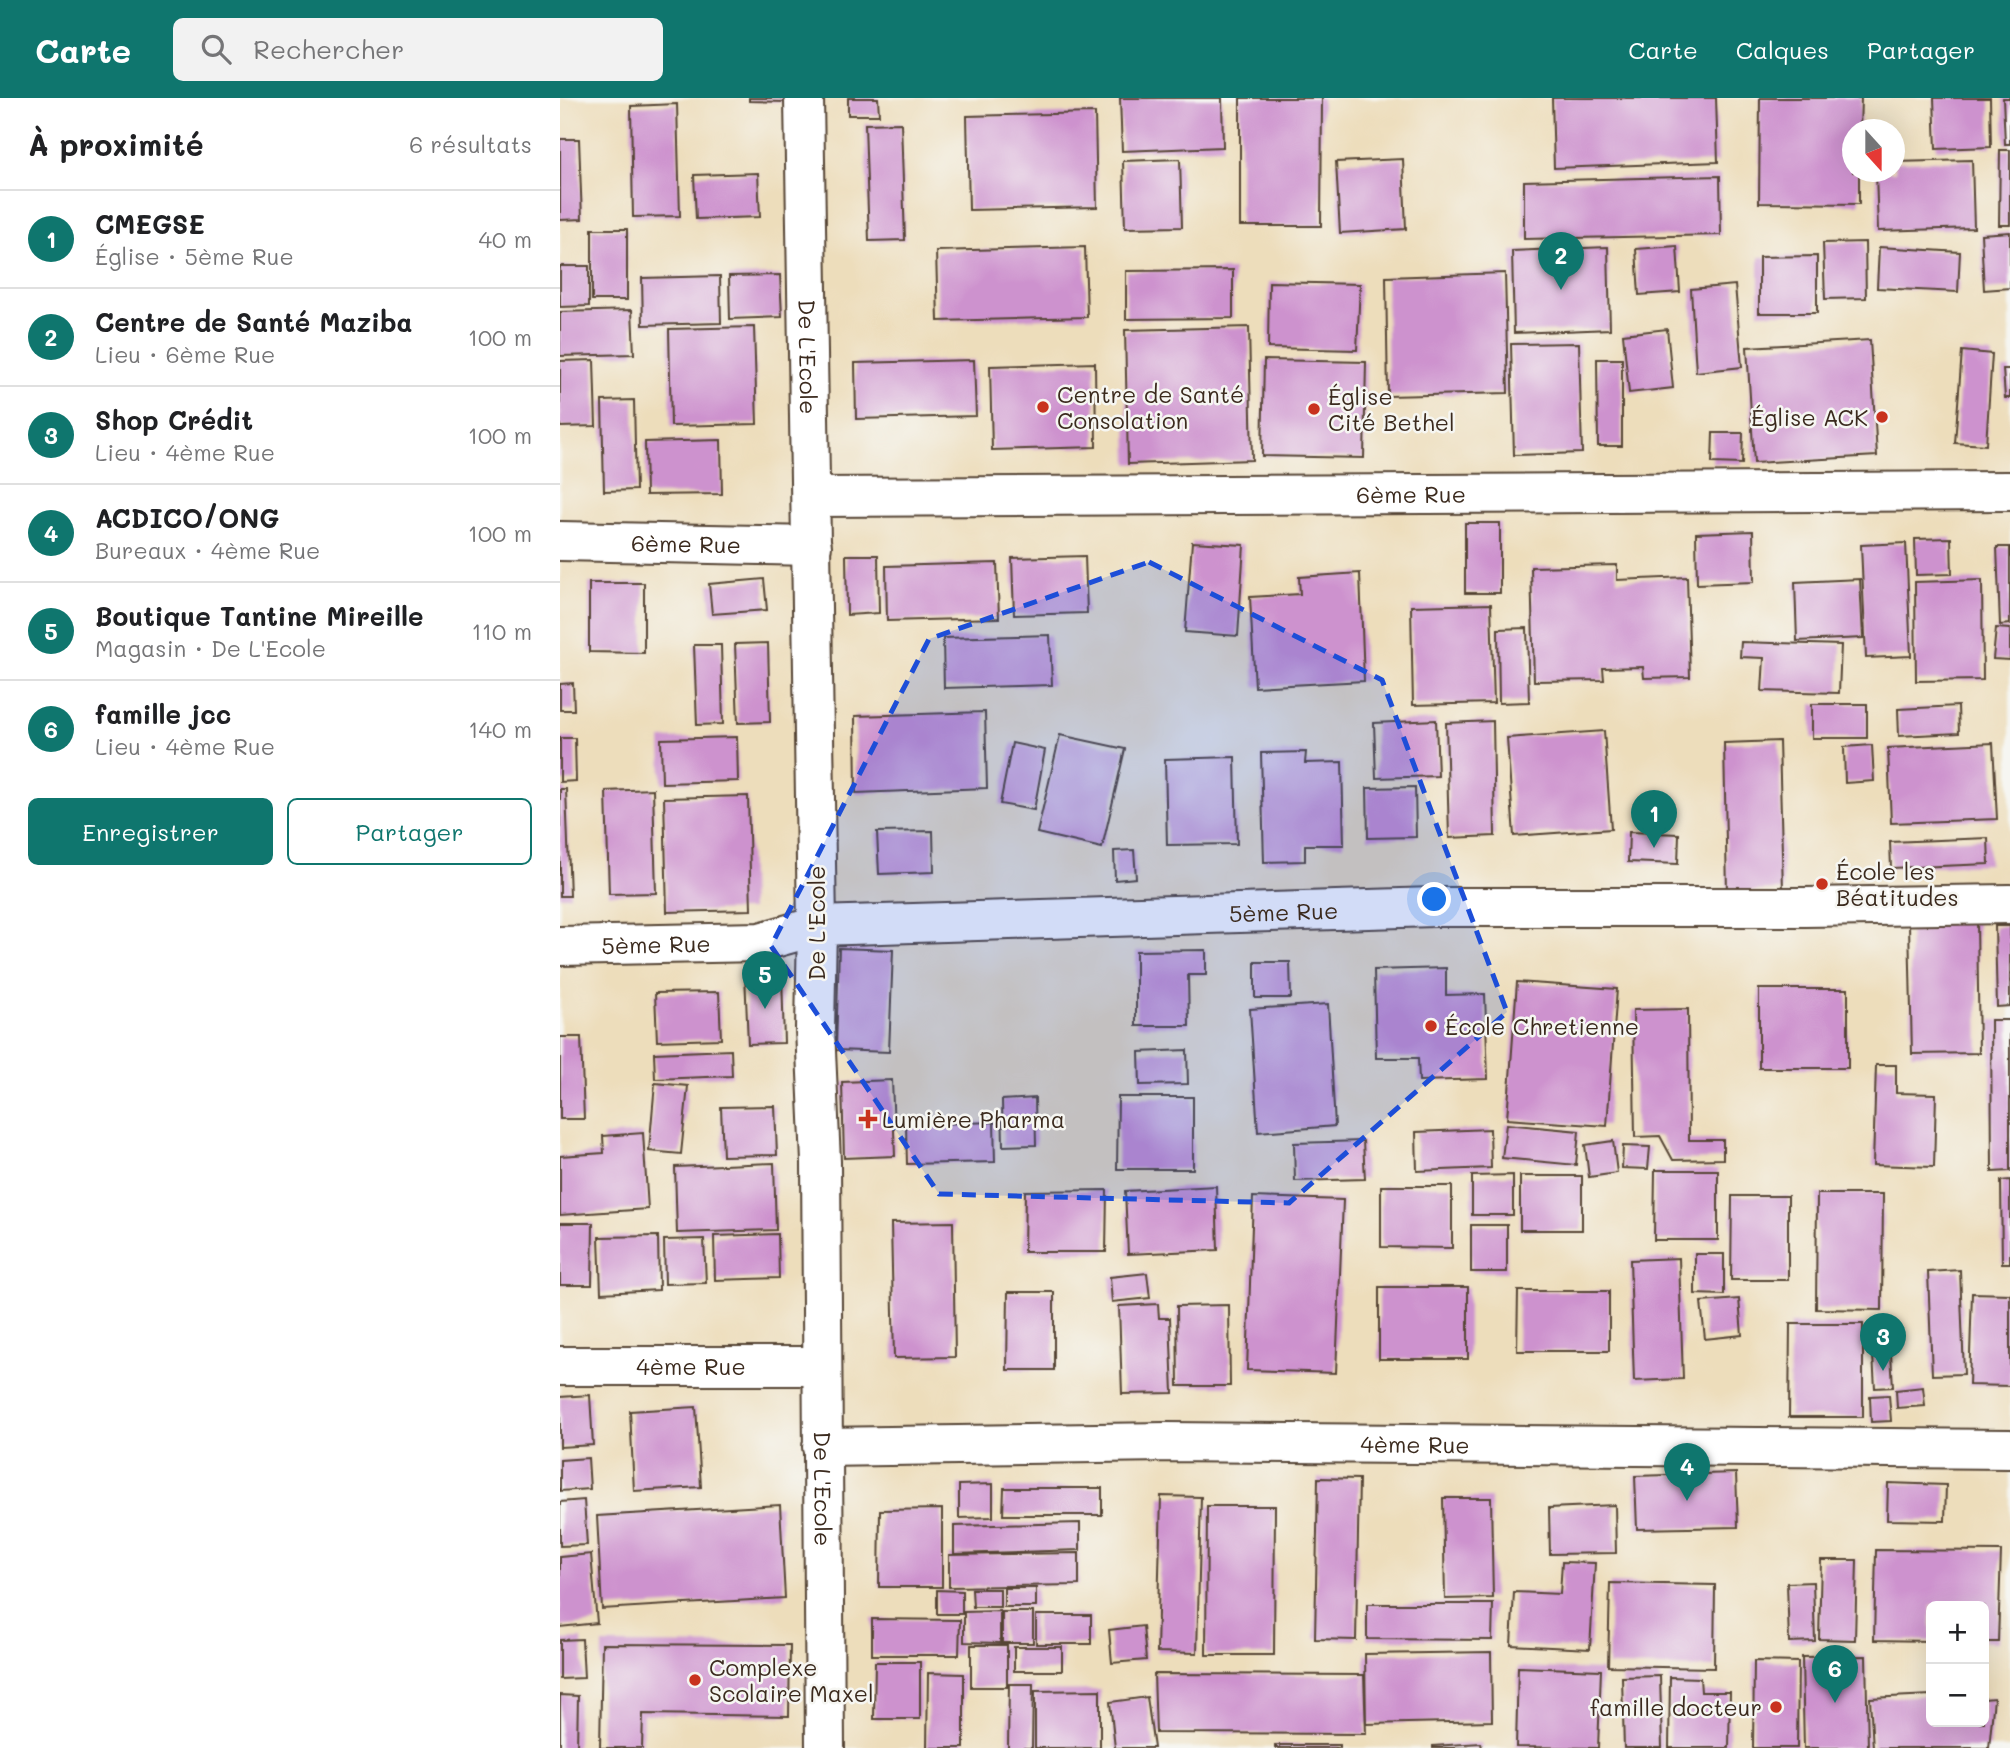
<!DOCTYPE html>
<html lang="fr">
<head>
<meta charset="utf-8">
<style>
	:root { --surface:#fff; --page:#f2f2f2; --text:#202124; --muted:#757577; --line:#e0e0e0; --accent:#0f766e }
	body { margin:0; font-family:Mali,sans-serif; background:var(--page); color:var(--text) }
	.controls { position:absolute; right:21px; bottom:21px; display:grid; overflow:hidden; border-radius:10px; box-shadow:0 7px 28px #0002 }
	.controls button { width:63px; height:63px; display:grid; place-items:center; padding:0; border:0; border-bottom:2px solid var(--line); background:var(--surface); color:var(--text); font:35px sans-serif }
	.compass { position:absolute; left:1282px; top:21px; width:63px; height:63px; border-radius:50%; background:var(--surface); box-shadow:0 7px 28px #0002; rotate:159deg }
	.you { position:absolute; left:875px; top:802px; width:24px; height:24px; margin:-18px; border:5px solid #fff; border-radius:50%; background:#1a73e8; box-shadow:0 0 0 10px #1a73e833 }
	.badge { display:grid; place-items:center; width:46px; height:46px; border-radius:50%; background:var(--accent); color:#fff; font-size:23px; font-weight:700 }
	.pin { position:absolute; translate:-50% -58px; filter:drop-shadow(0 2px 4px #0008) }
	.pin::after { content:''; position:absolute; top:37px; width:24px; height:21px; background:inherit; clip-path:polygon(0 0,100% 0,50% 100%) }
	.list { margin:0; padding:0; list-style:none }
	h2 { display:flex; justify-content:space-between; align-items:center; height:91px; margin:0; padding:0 28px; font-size:30px }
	h2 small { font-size:23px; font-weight:400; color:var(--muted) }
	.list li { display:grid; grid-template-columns:46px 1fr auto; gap:21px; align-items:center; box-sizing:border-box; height:98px; padding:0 28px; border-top:2px solid var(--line) }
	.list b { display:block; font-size:26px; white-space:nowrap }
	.list p { margin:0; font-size:23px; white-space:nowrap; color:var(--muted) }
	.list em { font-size:23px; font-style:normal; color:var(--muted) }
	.actions { display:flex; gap:14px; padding:21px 28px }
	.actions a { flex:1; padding:16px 0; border:2px solid var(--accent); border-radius:10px; text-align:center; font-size:24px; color:var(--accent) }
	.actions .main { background:var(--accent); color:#fff }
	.icon { flex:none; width:38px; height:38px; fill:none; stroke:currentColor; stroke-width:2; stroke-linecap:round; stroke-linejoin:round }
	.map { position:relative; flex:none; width:1450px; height:1650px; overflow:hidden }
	header { display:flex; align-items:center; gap:42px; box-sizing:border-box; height:98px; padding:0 35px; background:var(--accent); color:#fff }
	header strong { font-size:33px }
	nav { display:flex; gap:38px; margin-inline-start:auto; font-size:24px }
	.search { width:490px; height:63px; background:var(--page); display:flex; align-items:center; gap:18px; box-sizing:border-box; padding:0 24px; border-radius:10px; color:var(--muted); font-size:26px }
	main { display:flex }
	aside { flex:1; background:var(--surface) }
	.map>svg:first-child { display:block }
</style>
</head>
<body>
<header>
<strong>Carte</strong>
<div class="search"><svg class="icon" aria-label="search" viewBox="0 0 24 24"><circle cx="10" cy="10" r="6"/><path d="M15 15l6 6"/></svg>Rechercher</div>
<nav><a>Carte</a><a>Calques</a><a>Partager</a></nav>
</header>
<main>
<aside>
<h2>À proximité<small>6 résultats</small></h2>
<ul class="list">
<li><span class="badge">1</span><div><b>CMEGSE</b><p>Église · 5ème Rue</p></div><em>40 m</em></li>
<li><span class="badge">2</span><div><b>Centre de Santé Maziba</b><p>Lieu · 6ème Rue</p></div><em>100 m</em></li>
<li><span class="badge">3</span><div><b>Shop Crédit</b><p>Lieu · 4ème Rue</p></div><em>100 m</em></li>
<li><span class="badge">4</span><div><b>ACDICO/ONG</b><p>Bureaux · 4ème Rue</p></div><em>100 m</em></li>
<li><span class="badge">5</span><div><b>Boutique Tantine Mireille</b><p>Magasin · De L'Ecole</p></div><em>110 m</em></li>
<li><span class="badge">6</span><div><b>famille jcc</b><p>Lieu · 4ème Rue</p></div><em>140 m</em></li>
</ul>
<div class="actions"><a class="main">Enregistrer</a><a>Partager</a></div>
</aside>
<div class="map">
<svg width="1450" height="1650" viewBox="0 0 1450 1650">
	<rect width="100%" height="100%" fill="#f6f6f2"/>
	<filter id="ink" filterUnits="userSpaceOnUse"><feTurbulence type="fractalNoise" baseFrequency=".0143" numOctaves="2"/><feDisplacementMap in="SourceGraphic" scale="14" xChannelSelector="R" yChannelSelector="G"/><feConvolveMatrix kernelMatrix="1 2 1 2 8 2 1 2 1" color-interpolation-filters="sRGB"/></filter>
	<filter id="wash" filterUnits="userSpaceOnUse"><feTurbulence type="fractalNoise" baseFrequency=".00686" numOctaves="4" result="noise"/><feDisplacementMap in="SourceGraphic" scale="28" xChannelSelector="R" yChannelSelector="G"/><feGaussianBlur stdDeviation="1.57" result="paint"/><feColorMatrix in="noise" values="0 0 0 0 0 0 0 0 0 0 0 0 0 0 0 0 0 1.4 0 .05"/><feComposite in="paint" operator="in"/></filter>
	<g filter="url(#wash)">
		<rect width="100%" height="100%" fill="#edddbb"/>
		<g id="blocks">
			<path fill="#cd92ce" d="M189,0h38v4l-38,-1z
				M288,0h30l1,17h-31z
				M560,0h102l1,49 -101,4z
				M680,0h82l-1,128h-81z
				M992,0h164l2,64 -164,6z
				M1200,0h101l-1,32h-7v42h6v32l-100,-1z
				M1374,0h56l1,49 -55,2z
				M1443,0h7v46h-5z
				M117,6l3,112 -47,1 -2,-111z
				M535,15l2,94 -128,3 -2,-94z
				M341,25l4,117 -36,1 -4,-117z
				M0,41h19l3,80 -22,1z
				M1440,52h10v75h-11z
				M620,61l2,68 -57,1 -2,-67z
				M843,61l3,70 -66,4 -4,-71z
				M1412,62l2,68 -96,3 -2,-59h19v-10z
				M198,75l2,44 -64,2 -2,-44z
				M1160,78l1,59 -197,4v-58z
				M32,131h35v71h-35z
				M1450,134v56l-26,2 -3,-56z
				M1305,144l1,56 -41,1 -2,-56z
				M1117,148l3,46 -41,3 -3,-46z
				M525,149l2,70 -149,4 -2,-70z
				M1048,149l2,82 -96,4 -2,-82z
				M1319,149l81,5 -2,40 -81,-4z
				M1257,158v57h-58v-56z
				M0,168h29v40l-29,1z
				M673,172v48l-107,1v-48z
				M945,175l3,120 -120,3 -2,-119z
				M220,177l2,42 -52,2 -1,-43z
				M160,178l1,47 -78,2 -1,-47z
				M709,184l91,2 -3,66 -89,-2z
				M1175,187l7,82 -46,5 -5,-83z
				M72,212l2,44 -74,2v-44z
				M194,229l3,97 -86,2 -2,-97z
				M689,229l3,133 -124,4 -3,-134z
				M1107,231l6,59 -44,5 -6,-59z
				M1310,242l7,116 -123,7 -7,-116z
				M1019,245l3,110 -68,2 -3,-111z
				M1402,253l30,3 -6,91 -31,-2z
				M1037,261h25v87h-24z
				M34,262l2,66 -36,1v-66z
				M414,262l2,56 -120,3 -1,-56z
				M704,262l102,2 -2,96 -102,-2z
				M535,265l1,84 -104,3 -2,-84z
				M1443,271h7v29h-5z
				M74,302l2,90 -32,1 -2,-90z
				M1153,335h30l-1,31 -30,-1z
				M161,342l1,54 -76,1 -1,-53z
				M905,425h35v70h-35z
				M1193,433l1,51 -57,2 -1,-51z
				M1391,440l1,36 -36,1 -1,-36z
				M632,444l52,3 -6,91 -53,-4z
				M1346,445l5,113 -45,2 -5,-113z
				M1437,449h13v77l-10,1z
				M286,457h32l1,58 -32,2z
				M525,458l2,57 -73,2 -2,-57z
				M437,465l2,55 -112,3 -1,-55z
				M1057,467v15l70,-3 3,100 -46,1 -1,-11 -40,1 1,12 -70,1 -3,-114z
				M800,475l4,108 -109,6 -5,-90 50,-3 -1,-17z
				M204,481l3,31 -55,4 -3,-30z
				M1300,481l3,59 -66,3 -2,-59z
				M1422,482l1,100 -67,1 -1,-99z
				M29,485h55v70l-55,-1z
				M931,506l3,99 -81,2 -2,-99z
				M967,530l2,74 -30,1 -1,-74z
				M1436,530l14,1v31l-17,-1z
				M490,537l2,50 -108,3 -1,-50z
				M1181,544l100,3 -2,48 -77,-2 2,-33 -24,-1z
				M208,545l2,79 -32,1 -3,-79z
				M134,547h27l2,79 -26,1z
				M13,585l1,27h-14v-26z
				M1252,606h55v34h-55z
				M1398,608l1,27 -60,3 -1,-27z
				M425,614l2,76 -131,5 -1,-77z
				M876,622l2,56 -62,2 -2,-55z
				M933,623l2,115 -46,2 -3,-115z
				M1044,633l7,98 -97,7 -7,-98z
				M500,637l65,14 -23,99 -65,-15z
				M177,639l1,44 -76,2 -1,-44z
				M0,640h15l1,43 -16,1z
				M1219,643l4,149 -56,2 -3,-149z
				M452,645l33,7 -11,60 -34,-6z
				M1433,645l4,76 -106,4 -3,-75z
				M1312,647l2,36 -29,2 -1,-36z
				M746,654l-1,11 37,-1 2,83h-39v16l-41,1 -3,-109z
				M675,659l2,87 -70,1 -2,-86z
				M855,689l1,50 -48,1 -1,-50z
				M0,691h6l4,107h-10z
				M93,691l3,104 -47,1 -3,-103z
				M188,698l3,114 -84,2 -3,-114z
				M373,733l1,41 -55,2 -2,-42z
				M1069,734l50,2 -1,30 -50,-2z
				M1428,740l1,26 -98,4 -1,-26z
				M574,752l2,28 -21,2 -1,-29z
				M1417,824l2,131 -67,1 -3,-130z
				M1435,828h15v80l-13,1z
				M279,850l54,2 -4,102 -53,-2z
				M646,852v25h-18l1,51h-53v-75z
				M695,864h35l1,36h-36z
				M886,870v27l39,-1 3,85 -69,2 -1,-23h-42l-2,-88z
				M185,876h37l2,69 -36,1z
				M957,884l100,7 -10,137 -100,-7z
				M1199,891h89v79h-89z
				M159,894l2,47 -64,2 -2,-48z
				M768,906l7,122 -77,6 -8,-123z
				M1128,911l1,131h34v19l-50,1 -13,-24 -25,1 -2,-127z
				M1431,922h19v151l-18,1z
				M0,939h21l3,82h-24z
				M171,952l1,26 -77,3 -1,-26z
				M627,952l1,34 -48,1 -1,-33z
				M1316,967h20v28l40,1 -2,73 -61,-2z
				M332,982l3,76 -51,2 -2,-76z
				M95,985l33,3 -7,68 -32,-3z
				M558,999h75v72h-76z
				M475,1000l1,47 -33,1 -1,-46z
				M215,1008l2,49 -54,1 -2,-49z
				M434,1024l1,40 -88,2 -1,-39z
				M946,1026l73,7 -3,34 -74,-7z
				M930,1031l1,39 -74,3 -1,-39z
				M83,1035l5,76 -88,6v-59l44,-3 -1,-17z
				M803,1043l2,38 -70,2 -1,-38z
				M1053,1043l4,32 -28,4 -4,-32z
				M1063,1048l27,1 -2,22 -26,-1z
				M214,1065l2,67 -99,3 -2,-66z
				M1095,1072h63v70h-64z
				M953,1077v40h-41v-39z
				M960,1078h62v54h-62z
				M1450,1082v83h-8l-1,-82z
				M656,1088l2,64 -90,4 -3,-63z
				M821,1088h71v62l-71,-1z
				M547,1092l-1,62h-82l1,-61z
				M1257,1096h66l-1,116 -66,-1z
				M1172,1098h56v84h-57z
				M693,1099l90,3 -7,173 -89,-3z
				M393,1124l2,135 -61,1 -3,-135z
				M0,1125h33l-1,62h-32z
				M911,1127h36v47h-36z
				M218,1136l1,44 -64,2 -1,-44z
				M98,1138l1,54 -58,3 -2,-56z
				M144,1141l2,44 -41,1 -1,-44z
				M1135,1156h29v41l-29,-1z
				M1119,1160l4,121 -49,2 -4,-121z
				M1400,1172l4,104 -32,1 -4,-103z
				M587,1175l3,25 -38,4 -2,-25z
				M819,1189h89v72h-89z
				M958,1193h91v60h-92z
				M448,1194h46v78h-47z
				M1412,1195l38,1v92l-41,-1z
				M1179,1201l3,36 -37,4 -4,-37z
				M598,1206l1,14h11l3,75 -51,1 -3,-88z
				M669,1207l1,81h-52l-1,-80z
				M1230,1226h73v93h-74z
				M1331,1256l2,33 -18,1 -2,-33z
				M1363,1289l2,19 -28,2 -1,-18z
				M30,1297l3,50 -33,2v-50z
				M1329,1297l2,26 -20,1 -1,-26z
				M136,1309l5,80 -67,4 -4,-80z
				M28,1360l2,31 -30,2v-31z
				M1176,1375l2,54 -101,2 -2,-53z
				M758,1380l41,1 -3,161 -41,-1z
				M1328,1385l58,2 -1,36 -58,-1z
				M433,1386v33l-34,1v-33z
				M444,1390h98v27h-99z
				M601,1398l40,1 -4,156 -40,-1z
				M883,1400h48l2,100 -48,1z
				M24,1402l3,45 -27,1v-44z
				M220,1407l5,93 -183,11 -5,-93z
				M1055,1407l1,48 -66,1 -1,-46z
				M647,1408h68l-1,149h-68z
				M382,1411v78h-63l1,-77z
				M520,1425v27l-126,4v-28z
				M1316,1452l125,1 -3,91h-14v-36h-53v35l-57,-1z
				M519,1455v32l-130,2v-32z
				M31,1456l6,69 -37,4v-70z
				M1261,1462h36l-2,80 -36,-1z
				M1002,1464l33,1 -5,86 -79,-4 3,-53 46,2z
				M1253,1484l2,59 -26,1 -2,-59z
				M1050,1485l105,2 -1,83 -106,-2z
				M444,1490h32v19h-32z
				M412,1491h28v18h-27z
				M377,1492l25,1v23h-25z
				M807,1506h126l-1,36 -125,-1z
				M440,1513v32l-36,-1v-30z
				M442,1514h31v31h-31z
				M476,1517h55v29h-55z
				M312,1521l88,1 -1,35h-87z
				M583,1528l3,34 -34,3 -3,-33z
				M22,1541l2,39 -24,1v-39z
				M42,1546l188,1 -1,71 -146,-2 -1,34h-42z
				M411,1547h36v42h-36z
				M454,1549h48v24h-48z
				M931,1554l1,69 -126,3 -1,-70z
				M1306,1558l2,92h-64l-2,-91z
				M1194,1563l44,1 -1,86h-44z
				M315,1564h45v57h-46z
				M958,1569l83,3 -3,78 -82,-1z
				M368,1575l36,1v74h-37z
				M594,1576l210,1 2,59 -210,-1z
				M1100,1578l2,72h-38l-2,-71z
				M1110,1579l30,1 1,14h29l-1,56h-60z
				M449,1586h24l-1,64h-24z
				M540,1592v58h-65v-57z
				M0,1597l18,1 -1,52h-17z
				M1371,1597v27h53v-23l10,-1 -5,50h-116l-3,-50z
				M587,1599l7,51h-39l-5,-46z
				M921,1645l1,5h-49v-2z
				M715,1647h65v3h-65z"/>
		</g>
	</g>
	<g filter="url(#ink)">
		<use href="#blocks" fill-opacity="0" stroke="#564536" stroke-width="2"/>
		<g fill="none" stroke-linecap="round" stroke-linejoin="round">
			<g stroke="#564536" stroke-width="42">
				<g id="minor">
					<path id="s1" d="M244,0l13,828 -2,103 6,133 4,586"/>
					<path id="s2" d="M251,399l1199,-6"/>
					<path id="s3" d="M0,443l252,5"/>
					<path id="s4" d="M0,848l200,-4 57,-16 617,-19h371l205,-3"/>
					<path id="s5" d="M0,1268h261"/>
					<path id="s6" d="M262,1349l344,-5 844,7"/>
				</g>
			</g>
			<use href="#minor" stroke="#fff" stroke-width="38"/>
		</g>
	</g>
	<path fill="#1d4ed8" fill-opacity="0.2" stroke="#1d4ed8" stroke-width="5" stroke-dasharray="14 9" stroke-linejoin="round" d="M589,464l233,118 125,332 -218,191 -350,-9 -168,-248 158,-307z"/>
	<g fill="#c8321e" stroke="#f6f6f2" stroke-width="2.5">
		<circle cx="483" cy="309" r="7"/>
		<circle cx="754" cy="311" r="7"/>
		<circle cx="1322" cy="319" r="7"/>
		<circle cx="1262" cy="786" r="7"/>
		<circle cx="871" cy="928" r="7"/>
		<path d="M304.5 1010.5h7v7h7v7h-7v7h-7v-7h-7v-7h7z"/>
		<circle cx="135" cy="1582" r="7"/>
		<circle cx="1216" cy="1609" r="7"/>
	</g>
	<g text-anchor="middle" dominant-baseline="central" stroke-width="5" stroke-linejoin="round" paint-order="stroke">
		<g font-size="23" fill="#3b2a1e" stroke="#f6f6f2">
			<text stroke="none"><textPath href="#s1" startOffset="259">De L'Ecole</textPath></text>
			<text stroke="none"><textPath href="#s2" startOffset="600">6ème Rue</textPath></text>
			<text stroke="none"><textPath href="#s3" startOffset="126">6ème Rue</textPath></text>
			<text stroke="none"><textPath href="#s4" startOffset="726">5ème Rue</textPath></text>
			<text transform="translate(256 825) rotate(-90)">De L'Ecole</text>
			<text stroke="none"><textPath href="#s4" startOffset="96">5ème Rue</textPath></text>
			<text stroke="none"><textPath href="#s5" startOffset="131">4ème Rue</textPath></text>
			<text stroke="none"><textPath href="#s6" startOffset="593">4ème Rue</textPath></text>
			<text stroke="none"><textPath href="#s1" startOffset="1391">De L'Ecole</textPath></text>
		</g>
		<g font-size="23" fill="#3b2a1e" stroke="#f6f6f2" text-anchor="start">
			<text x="497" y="296">Centre de Santé<tspan x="497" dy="26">Consolation</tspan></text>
			<text x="768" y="298">Église<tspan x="768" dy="26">Cité Bethel</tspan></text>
			<text x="1308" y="319" text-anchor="end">Église ACK</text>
			<text x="1276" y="773">École les<tspan x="1276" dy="26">Béatitudes</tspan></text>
			<text x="885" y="928">École Chretienne</text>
			<text x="322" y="1021">Lumière Pharma</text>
			<text x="149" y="1569">Complexe<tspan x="149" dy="26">Scolaire Maxel</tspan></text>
			<text x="1202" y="1609" text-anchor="end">famille docteur</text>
		</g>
	</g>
</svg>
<div class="controls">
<button>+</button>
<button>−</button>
</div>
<svg class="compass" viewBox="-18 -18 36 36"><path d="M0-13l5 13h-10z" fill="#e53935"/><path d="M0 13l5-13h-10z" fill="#757577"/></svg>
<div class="you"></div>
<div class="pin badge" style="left:1094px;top:750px">1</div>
<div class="pin badge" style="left:1001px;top:192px">2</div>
<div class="pin badge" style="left:1323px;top:1273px">3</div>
<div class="pin badge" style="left:1127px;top:1403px">4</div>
<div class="pin badge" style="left:205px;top:911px">5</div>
<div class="pin badge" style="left:1275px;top:1605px">6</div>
</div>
</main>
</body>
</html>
